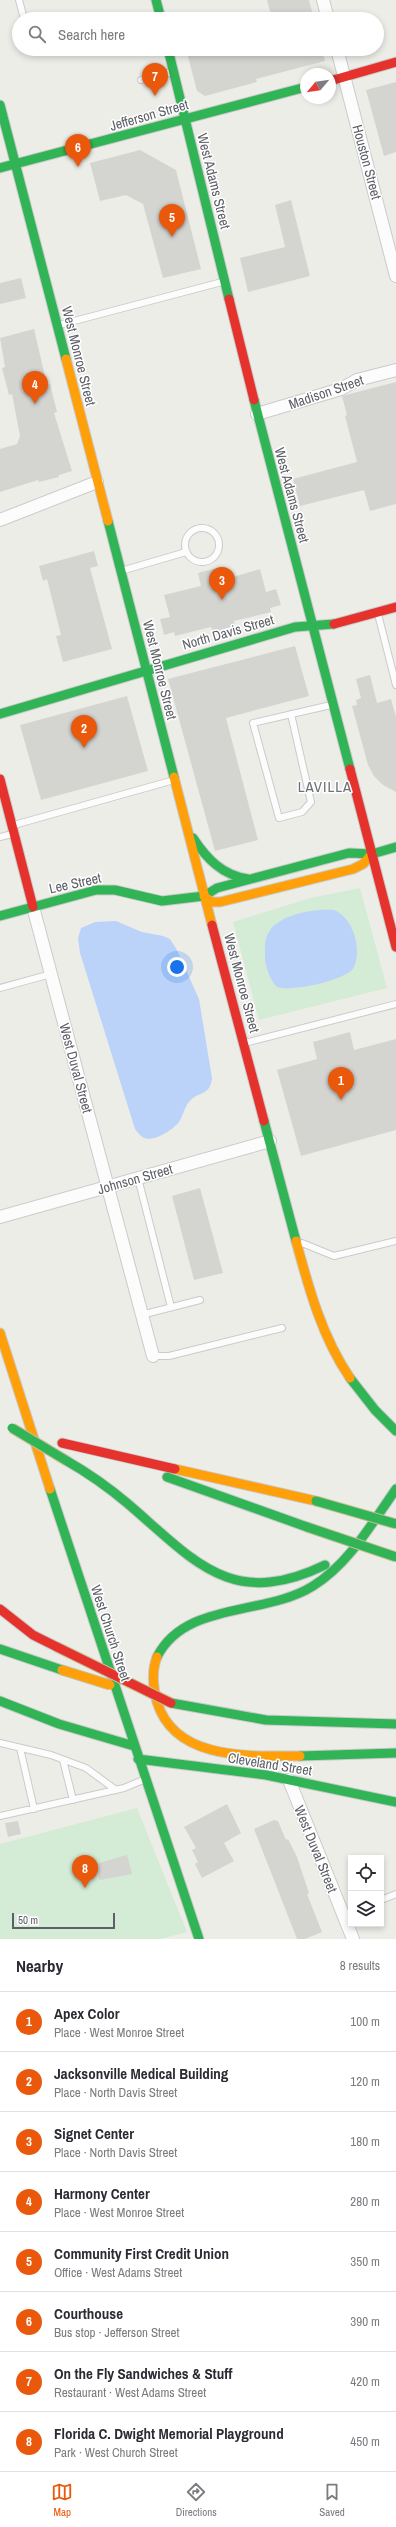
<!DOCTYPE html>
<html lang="en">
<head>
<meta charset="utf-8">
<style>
	:root { --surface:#fff; --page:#f7f7f7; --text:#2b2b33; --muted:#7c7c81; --line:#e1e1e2; --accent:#ea580c }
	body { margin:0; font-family:"Archivo Narrow",sans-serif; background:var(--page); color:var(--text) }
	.controls { position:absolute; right:12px; bottom:12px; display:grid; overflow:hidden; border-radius:0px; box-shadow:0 2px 6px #0003 }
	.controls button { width:36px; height:36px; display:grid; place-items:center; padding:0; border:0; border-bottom:1px solid var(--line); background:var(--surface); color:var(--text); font:20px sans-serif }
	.compass { position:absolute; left:300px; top:68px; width:36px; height:36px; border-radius:50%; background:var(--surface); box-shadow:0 2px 6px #0003; rotate:241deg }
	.scale { position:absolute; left:12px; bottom:10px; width:103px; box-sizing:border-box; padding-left:4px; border:2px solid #5c5f66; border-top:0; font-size:11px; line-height:14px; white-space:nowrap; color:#5c5f66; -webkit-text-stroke:3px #fff; paint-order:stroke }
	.you { position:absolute; left:177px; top:967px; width:14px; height:14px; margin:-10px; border:3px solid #fff; border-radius:50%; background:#1a73e8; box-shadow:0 0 0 6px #1a73e833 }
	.badge { display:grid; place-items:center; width:26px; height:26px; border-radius:50%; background:var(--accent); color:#fff; font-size:13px; font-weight:700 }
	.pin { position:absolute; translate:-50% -33px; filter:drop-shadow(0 1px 2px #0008) }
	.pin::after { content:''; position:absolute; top:21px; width:14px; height:12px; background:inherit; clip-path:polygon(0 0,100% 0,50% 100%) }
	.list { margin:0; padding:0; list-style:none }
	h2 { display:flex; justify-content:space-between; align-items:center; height:52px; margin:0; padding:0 16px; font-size:17px }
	h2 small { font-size:13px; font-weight:400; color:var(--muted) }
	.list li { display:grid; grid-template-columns:26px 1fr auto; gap:12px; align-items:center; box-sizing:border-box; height:60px; padding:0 16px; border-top:1px solid var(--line) }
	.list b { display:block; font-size:15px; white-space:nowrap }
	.list p { margin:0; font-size:13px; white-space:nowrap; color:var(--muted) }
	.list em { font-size:13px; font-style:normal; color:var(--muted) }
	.icon { flex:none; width:22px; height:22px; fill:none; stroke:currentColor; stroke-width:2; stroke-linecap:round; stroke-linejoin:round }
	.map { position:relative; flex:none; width:396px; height:1939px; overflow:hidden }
	.search { position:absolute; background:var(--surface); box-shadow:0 2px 6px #0003; left:12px; right:12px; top:12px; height:44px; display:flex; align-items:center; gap:10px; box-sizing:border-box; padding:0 14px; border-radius:22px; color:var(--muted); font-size:15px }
	.sheet { height:532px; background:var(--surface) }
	nav { display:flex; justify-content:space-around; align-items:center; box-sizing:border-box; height:56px; border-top:1px solid var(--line); background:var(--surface); font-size:11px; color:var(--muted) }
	nav a { display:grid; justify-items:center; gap:2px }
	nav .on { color:var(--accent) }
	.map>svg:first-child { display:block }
</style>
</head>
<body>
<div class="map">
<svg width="396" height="1939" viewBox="0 0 396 1939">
	<rect width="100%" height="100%" fill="#edede8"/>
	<path fill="#d4ebd6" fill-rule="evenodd" d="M360,888l27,100 -128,32 -26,-98 77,-24zM328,910c24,2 36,40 25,59l-9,6 -49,13 -24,-10c-18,-50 12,-64 57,-68z
		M137,1808l50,124 -27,7h-160v-95z"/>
	<path fill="#bbd3f8" d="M334,910c20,8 29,41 19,59 -11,12 -61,23 -76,18 -7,-7 -11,-19 -12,-28 0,-9 -1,-20 4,-27 10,-18 46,-24 65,-22z
		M116,921l26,11 21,4 7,3 7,11 22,49 13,79c-2,19 -13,12 -23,24 -5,6 -6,14 -10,20 -6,8 -25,20 -35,16 -4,-2 -6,-5 -9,-9l-55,-176 -2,-15 3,-10 14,-6z"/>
	<path fill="#d4d4d1" d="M267,0h42l5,19h-42z
		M186,49h136l3,12 -69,18 1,3 -52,14 -8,-5z
		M396,82v70l-12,4 -18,-66z
		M140,150l36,20 25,99 -38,9 -20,-74 -17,-9 -26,6 -10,-38z
		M291,200l19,76 -62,16 -8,-34 45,-11 -10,-42z
		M21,278l5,20 -26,6v-21z
		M34,329l13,56 3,-1 7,28 -3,1 18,58 -13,4v2l-20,5 -1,-2 -38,12v-43l17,-5 3,-8 -8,-42 -3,1 -7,-27 3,-1 -5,-29z
		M396,382v122l-26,7 -6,-21 -64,16 -7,-27 64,-17 -12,-46 2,-1 -5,-19z
		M94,551l4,15 -8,2 22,81 -49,13 -7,-26 5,-1 -14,-56 -4,2 -4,-15z
		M220,567l3,13 37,-11 6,23 10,-3 5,16 -11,3 1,4 -37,9 1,5 -22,6 -2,-5 -36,9 -1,-4 -10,3 -4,-16 10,-2 -6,-22 37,-9 -3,-13z
		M295,646l14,50 -83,22 32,122 -43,11 -47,-172z
		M370,675l7,28 14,-4 5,18v75l-13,-7 -9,-9 -6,-11 -16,-59 5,-1 -1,-5 5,-2 -5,-19z
		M127,696l21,75 -107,29 -21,-75z
		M350,1032l4,18 42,-11v91l-95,26 -24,-86 40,-11 -4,-17z
		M200,1188l23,85 -29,7 -22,-84z
		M227,1804l14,29 -17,10 10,18 -32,17 -7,-14 3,-2 -6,-12 4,-2 -12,-21z
		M274,1820l4,1 8,19 2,-1 9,18 12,36 -2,1 15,38 -17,7h-8l-43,-110z
		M18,1821l3,13 -13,3 -3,-14z
		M127,1855l5,19 -33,6 -3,-16z"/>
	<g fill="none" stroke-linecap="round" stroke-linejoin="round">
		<g stroke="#cacbca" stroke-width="8">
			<path id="lane" d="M19,0l5,19
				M141,80l31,-8
				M59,325l163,-43
				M185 545a17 17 0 1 1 34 0a17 17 0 1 1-34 0Z
				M121,571l65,-19
				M378,614l18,71
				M291,714l20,88 -9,10 -23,6 -26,-95 78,-18
				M14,825l160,-45
				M0,837l12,-3
				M0,988l51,-14
				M245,1043l151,-39
				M138,1178l33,129
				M302,1243l32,13 62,-15
				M141,1315l59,-15
				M153,1356h16l113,-28
				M0,1743l51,12 35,13 30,22
				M20,1748l14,61
				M63,1760l10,40
				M0,1816l124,-28 19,-8
				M381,1900l15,-6"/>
		</g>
		<g stroke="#cacbca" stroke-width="14">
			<path id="street" d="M323,0l5,19
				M337,49l59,227
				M257,414l84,-25 16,-9 39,-10
				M0,520l97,-38
				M33,907l120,449
				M0,1217l270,-76
				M289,1780l64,159"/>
		</g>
		<g stroke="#c9caca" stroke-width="11">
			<path id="fast" d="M156,0l5,19
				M168,49l61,250
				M0,105l66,254
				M0,168l306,-81
				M254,400l96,369
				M108,521l66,256
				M0,714l295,-87 39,-3
				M193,838c14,21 29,37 55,41
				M0,916l96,-26h19l47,11 42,-5 13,-8 132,-35 23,1 24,-7
				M264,1121l32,120
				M350,1378l25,32 21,21
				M67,1461c21,12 41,26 60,42 66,56 103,108 198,62
				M167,1477l140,50
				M50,1489l149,450
				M0,1649l62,21
				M157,1657c28,-56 109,-41 156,-71 36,-22 59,-63 83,-97
				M0,1701l59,23 75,22
				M171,1703l95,17 130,4
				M300,1756l96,-3
				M138,1759l128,16 130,27"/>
		</g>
		<g stroke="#c9caca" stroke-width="11">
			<path id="slow" d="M66,359l42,162
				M174,777l38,148
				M204,896l8,6h8l133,-33 10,-5 9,-10
				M296,1241c13,48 26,96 54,137
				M0,1333l50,156
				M175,1469l141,32
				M157,1657c-6,15 -4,30 0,45 18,59 93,54 143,54"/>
		</g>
		<g stroke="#c9caca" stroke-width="11">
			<path id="jam" d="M330,81l66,-19
				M229,299l25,101
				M334,624l62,-17
				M350,769l46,178
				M0,779l33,128
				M212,925l52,196
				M62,1443l113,26
				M0,1609l33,26 24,12"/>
		</g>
		<use href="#lane" stroke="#fcfcfc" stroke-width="6"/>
		<use href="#street" stroke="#fcfcfc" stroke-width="12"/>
		<use href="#fast" stroke="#30b455" stroke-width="9"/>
		<use href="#slow" stroke="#ff9f0a" stroke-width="9"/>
		<use href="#jam" stroke="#e5322d" stroke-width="9"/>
		<g stroke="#c5bf94" stroke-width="11" stroke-linecap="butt">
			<path id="fast-bridge" d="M12,1428l55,33
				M316,1501l80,23
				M307,1527l89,30"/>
		</g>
		<g stroke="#c5bf94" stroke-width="11" stroke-linecap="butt">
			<path id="slow-bridge" d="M62,1670l48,15"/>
		</g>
		<g stroke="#c5bf94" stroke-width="11" stroke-linecap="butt">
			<path id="jam-bridge" d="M57,1647l114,56"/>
		</g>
		<use href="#fast-bridge" stroke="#30b455" stroke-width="9"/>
		<use href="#slow-bridge" stroke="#ff9f0a" stroke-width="9"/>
		<use href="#jam-bridge" stroke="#e5322d" stroke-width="9"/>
	</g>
	<g text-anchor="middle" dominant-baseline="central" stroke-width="3" stroke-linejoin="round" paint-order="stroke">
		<g font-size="14" fill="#5c5f66" stroke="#fff">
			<text transform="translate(149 115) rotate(-16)">Jefferson Street</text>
			<text transform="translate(367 162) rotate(75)">Houston Street</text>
			<text transform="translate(214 181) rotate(76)">West Adams Street</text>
			<text transform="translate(79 356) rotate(76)">West Monroe Street</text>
			<text transform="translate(326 392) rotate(-19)">Madison Street</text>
			<text transform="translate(292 495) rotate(75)">West Adams Street</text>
			<text transform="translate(228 632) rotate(-16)">North Davis Street</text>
			<text transform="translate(160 670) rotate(76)">West Monroe Street</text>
			<text transform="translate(75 883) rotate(-12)">Lee Street</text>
			<text transform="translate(242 983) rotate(75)">West Monroe Street</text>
			<text transform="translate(76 1068) rotate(75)">West Duval Street</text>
			<text transform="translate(135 1179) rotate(-16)">Johnson Street</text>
			<text transform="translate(111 1633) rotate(72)">West Church Street</text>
			<text transform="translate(270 1764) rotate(9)">Cleveland Street</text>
			<text transform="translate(316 1849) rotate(68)">West Duval Street</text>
		</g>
		<g font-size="15" letter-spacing="1" fill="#6d7178" stroke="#fff">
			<text x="325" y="786">LAVILLA</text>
		</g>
	</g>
</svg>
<div class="controls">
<button><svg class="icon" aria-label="locate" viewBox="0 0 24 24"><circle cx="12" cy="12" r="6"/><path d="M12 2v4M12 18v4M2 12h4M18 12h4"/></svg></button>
<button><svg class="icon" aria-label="layers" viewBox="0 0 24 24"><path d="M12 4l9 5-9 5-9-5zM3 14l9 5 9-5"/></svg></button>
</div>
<svg class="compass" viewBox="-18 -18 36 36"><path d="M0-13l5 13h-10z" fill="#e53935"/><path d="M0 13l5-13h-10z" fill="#7c7c81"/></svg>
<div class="scale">50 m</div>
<div class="you"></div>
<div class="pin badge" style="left:341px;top:1100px">1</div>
<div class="pin badge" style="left:84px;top:748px">2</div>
<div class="pin badge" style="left:222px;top:600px">3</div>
<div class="pin badge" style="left:35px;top:404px">4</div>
<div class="pin badge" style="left:172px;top:237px">5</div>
<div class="pin badge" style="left:78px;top:167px">6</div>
<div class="pin badge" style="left:155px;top:96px">7</div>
<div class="pin badge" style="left:85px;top:1888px">8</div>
<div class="search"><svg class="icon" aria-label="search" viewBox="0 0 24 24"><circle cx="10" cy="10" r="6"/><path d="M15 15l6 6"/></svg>Search here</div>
</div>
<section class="sheet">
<h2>Nearby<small>8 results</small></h2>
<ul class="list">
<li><span class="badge">1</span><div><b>Apex Color</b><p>Place · West Monroe Street</p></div><em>100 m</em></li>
<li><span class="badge">2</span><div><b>Jacksonville Medical Building</b><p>Place · North Davis Street</p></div><em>120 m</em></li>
<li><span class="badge">3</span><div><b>Signet Center</b><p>Place · North Davis Street</p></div><em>180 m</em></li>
<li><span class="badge">4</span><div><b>Harmony Center</b><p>Place · West Monroe Street</p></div><em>280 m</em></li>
<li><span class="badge">5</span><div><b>Community First Credit Union</b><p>Office · West Adams Street</p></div><em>350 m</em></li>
<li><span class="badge">6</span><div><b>Courthouse</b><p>Bus stop · Jefferson Street</p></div><em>390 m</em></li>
<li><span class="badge">7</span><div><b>On the Fly Sandwiches &amp; Stuff</b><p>Restaurant · West Adams Street</p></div><em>420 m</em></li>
<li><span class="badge">8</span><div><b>Florida C. Dwight Memorial Playground</b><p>Park · West Church Street</p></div><em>450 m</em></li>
</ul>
</section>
<nav>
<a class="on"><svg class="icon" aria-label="map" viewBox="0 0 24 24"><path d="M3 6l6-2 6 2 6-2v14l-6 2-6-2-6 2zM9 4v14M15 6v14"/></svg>Map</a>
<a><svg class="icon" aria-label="directions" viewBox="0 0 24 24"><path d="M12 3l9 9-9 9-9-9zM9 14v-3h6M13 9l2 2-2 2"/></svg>Directions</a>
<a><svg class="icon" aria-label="saved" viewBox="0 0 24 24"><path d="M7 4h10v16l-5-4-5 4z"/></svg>Saved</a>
</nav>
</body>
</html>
